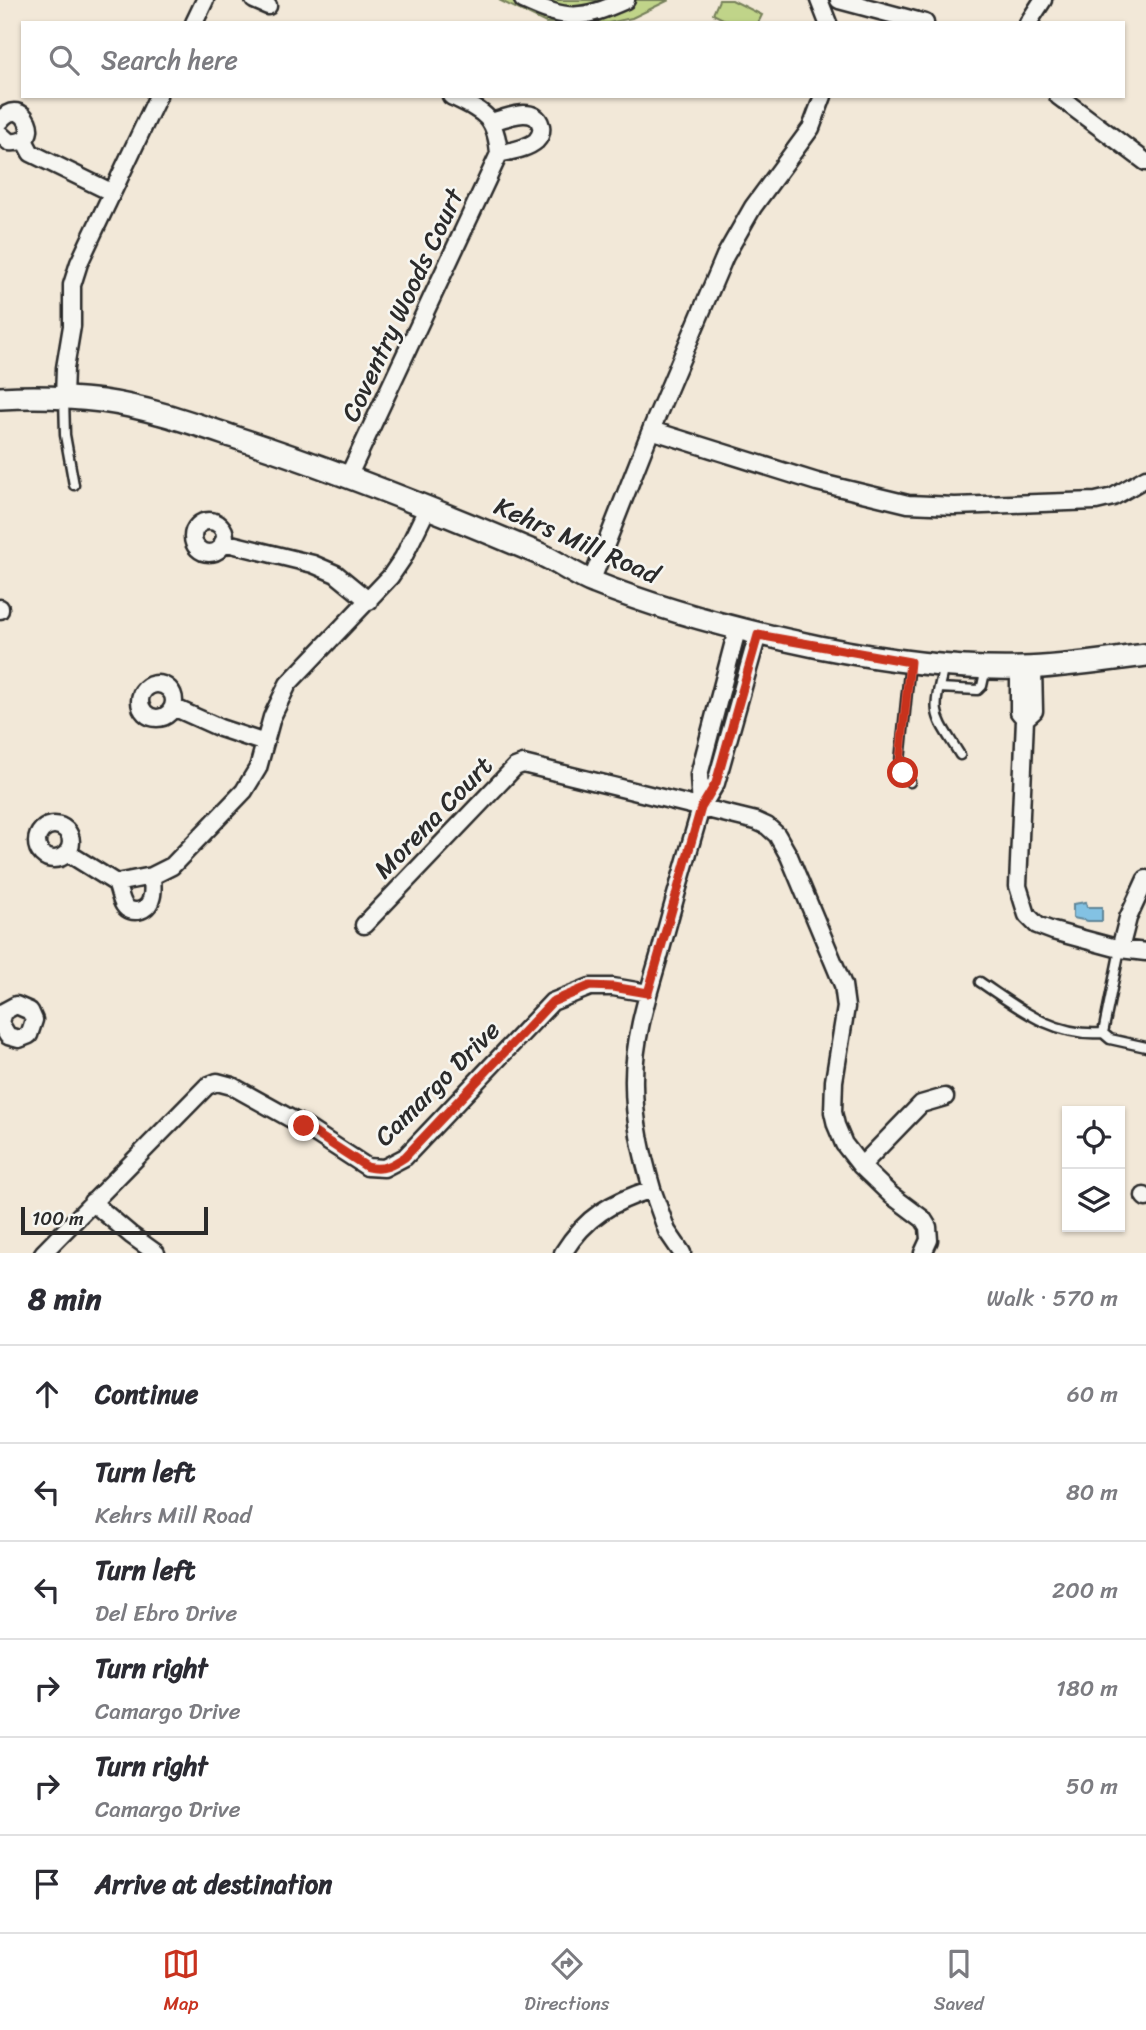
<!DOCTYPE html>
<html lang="en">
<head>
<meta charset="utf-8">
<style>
	:root { --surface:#fff; --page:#f7f7f7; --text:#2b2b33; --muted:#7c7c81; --line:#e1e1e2; --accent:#c8321e }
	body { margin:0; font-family:Sriracha,sans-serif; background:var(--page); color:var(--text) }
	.controls { position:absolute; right:21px; bottom:21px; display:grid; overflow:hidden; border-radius:0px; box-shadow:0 2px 5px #0004 }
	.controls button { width:63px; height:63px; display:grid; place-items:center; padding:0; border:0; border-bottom:2px solid var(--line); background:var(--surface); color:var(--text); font:35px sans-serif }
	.scale { position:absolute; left:21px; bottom:18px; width:187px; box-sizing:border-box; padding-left:7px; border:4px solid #2b2b2b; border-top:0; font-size:19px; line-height:24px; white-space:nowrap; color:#2b2b2b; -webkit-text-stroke:5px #f6f6f2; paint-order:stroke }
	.stop { position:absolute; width:21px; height:21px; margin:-16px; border:5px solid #c8321e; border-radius:50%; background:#fff }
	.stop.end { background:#c8321e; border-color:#fff; box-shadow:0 2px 7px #0008 }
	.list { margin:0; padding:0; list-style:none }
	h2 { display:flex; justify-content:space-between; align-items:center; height:91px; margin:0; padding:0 28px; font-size:30px }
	h2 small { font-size:23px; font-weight:400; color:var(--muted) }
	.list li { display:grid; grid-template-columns:46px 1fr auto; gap:21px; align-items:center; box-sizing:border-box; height:98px; padding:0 28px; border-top:2px solid var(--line) }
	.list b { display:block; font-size:26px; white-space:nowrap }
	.list p { margin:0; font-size:23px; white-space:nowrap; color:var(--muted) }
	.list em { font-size:23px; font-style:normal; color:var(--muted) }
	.icon { flex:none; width:38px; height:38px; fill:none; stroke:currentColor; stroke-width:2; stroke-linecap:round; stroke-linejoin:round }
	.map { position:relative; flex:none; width:1146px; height:1253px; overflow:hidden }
	.search { position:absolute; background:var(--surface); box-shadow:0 2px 5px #0004; left:21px; right:21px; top:21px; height:77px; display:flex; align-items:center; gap:18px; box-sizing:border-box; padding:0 24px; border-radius:0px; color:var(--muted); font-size:26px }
	.sheet { height:679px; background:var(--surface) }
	nav { display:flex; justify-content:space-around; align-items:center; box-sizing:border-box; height:98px; border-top:2px solid var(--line); background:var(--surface); font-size:19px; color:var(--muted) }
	nav a { display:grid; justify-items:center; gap:4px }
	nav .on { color:var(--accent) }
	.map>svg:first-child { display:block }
</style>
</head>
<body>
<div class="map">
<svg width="1146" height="1253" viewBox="0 0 1146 1253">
	<rect width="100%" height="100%" fill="#f2e8d8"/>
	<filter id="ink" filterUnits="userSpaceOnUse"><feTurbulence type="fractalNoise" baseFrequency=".0143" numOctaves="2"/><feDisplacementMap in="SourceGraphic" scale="14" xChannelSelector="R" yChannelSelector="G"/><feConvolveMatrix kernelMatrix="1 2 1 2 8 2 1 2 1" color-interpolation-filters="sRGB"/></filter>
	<g filter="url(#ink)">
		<path fill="#c0d489" stroke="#76805a" stroke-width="2" d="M499,0h170l-37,18 -24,5h-62z
			M719,0h13l30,15 -4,8h-27l-18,-9z"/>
		<path fill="#83c2e3" stroke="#608699" stroke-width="2" d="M1086,902l1,5h15v14h-14l-15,-3v-14z"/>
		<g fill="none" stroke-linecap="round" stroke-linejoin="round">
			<g stroke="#2b2b2b" stroke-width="13">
				<path id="lane" d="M64,398l1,37 9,50
					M944,667c-13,49 -10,46 16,88
					M939,688l39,2 4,-4 4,-18
					M910,782l-7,-9 -3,-12 10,-99
					M1120,949l-17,84 7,6 36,8
					M980,982c39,26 73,55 123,51"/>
			</g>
			<g stroke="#2b2b2b" stroke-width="21">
				<path id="street" d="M254,0l14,6
					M523,0c45,21 58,20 103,0
					M819,0l9,23
					M839,0l86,23
					M194,23l11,-23
					M1028,23l15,-23
					M1058,96l88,66
					M0,121c23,-30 47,25 9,21l-9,-8
					M492,122c13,-4 44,-18 49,4 1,6 -1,11 -5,15 -9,8 -26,10 -37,13
					M24,140l7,13 80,39
					M64,398l1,-30 7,-42v-41l7,-22 79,-167
					M651,430l166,52 91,22 47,2 141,-5 17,-4 33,-19
					M348,477l151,-323c-3,-38 -15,-42 -48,-58
					M193 537a16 16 0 1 1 32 0a16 16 0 1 1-32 0Z
					M223,542l90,22 23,10 33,27
					M591,582l60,-152 74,-174 28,-49 58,-79 12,-32
					M0,608v2
					M1019,668v44l6,7 -7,167 9,29 10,10 16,6 67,18 26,3
					M140 701a17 17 0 1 1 34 0a17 17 0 1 1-34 0Z
					M173,707l47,21 45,15
					M1025,719l9,-8 -1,-44
					M701,808l-2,-33 38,-145
					M37 842a17 17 0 1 1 34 0a17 17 0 1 1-34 0Z
					M68,853l48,30 36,-7 20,-10 72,-75 14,-23 14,-51 16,-33 102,-107 13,-19 24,-49
					M116,883c3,6 4,16 8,22 7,11 24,6 27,-6 3,-7 1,-15 1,-23
					M364,925l151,-158 8,-3 233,57 11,5 10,9 12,21 54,129 3,22 -12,74 -1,31 3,13 8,19 17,22 30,29 32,24 5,8 1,13 -6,13
					M1120,949l8,-31 18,-39
					M0,1022l3,-10 13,-7 14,6 4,9 -5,15 -10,4 -11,-3 -8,-13
					M861,1166l60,-62 24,-7
					M652,1189l15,42 15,22
					M1144,1196l2,2
					M92,1202l39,33 25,18
					M43,1253l164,-167 10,-4 15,4 72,40 63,41 17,1 21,-11 147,-155 38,-15h23l35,6
					M563,1253c23,-37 49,-51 89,-64 -10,-35 -18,-69 -18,-105 -1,-44 14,-90 26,-131 13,-49 27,-97 41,-145l15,-25 42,-149"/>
			</g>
			<g stroke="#2b2b2b" stroke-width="26">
				<path id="secondary" d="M0,398c34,-2 68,-1 102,3 44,6 90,22 132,36 105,34 207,75 308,118 18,8 34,21 53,28 72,29 147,48 224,64 66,13 134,23 202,21 42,-1 84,-8 125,-13"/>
			</g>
			<use href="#lane" stroke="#f6f6f2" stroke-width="8"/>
			<use href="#street" stroke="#f6f6f2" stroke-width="16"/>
			<use href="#secondary" stroke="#f6f6f2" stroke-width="21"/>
		</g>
	</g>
	<g fill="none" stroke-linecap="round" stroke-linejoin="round" filter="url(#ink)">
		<path stroke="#c8321e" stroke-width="9" d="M304,1126l63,41c16,4 26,-2 38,-10l147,-155 38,-16 23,1 35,6 53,-185 15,-25 42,-148 152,27 -10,99 3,12"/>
	</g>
	<g text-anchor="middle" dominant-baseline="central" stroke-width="5" stroke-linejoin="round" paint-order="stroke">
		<g font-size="26" fill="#2b2b2b" stroke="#f6f6f2">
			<text transform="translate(402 305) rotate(-65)">Coventry Woods Court</text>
			<text transform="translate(577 540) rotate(24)">Kehrs Mill Road</text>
			<text transform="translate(433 817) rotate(-46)">Morena Court</text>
			<text transform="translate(437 1083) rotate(-45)">Camargo Drive</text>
		</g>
	</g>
</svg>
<div class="controls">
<button><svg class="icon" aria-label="locate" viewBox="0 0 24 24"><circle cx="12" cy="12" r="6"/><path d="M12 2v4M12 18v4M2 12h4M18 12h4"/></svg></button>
<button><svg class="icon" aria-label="layers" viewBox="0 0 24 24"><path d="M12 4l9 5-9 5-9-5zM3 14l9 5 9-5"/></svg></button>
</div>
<div class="scale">100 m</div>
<div class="stop" style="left:903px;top:773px"></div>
<div class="stop end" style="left:304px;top:1126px"></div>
<div class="search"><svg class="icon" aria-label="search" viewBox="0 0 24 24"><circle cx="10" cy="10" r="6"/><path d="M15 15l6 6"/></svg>Search here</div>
</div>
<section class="sheet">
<h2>8 min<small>Walk · 570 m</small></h2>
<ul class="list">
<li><svg class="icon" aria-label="ahead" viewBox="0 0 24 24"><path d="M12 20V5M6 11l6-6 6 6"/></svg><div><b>Continue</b></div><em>60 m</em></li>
<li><svg class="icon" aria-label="left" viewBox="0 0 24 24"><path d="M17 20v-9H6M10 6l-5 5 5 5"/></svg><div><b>Turn left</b><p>Kehrs Mill Road</p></div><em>80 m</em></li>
<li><svg class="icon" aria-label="left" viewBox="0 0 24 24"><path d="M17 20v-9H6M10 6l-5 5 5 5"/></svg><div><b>Turn left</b><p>Del Ebro Drive</p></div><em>200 m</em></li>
<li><svg class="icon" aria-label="right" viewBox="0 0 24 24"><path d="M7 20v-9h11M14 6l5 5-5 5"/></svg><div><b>Turn right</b><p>Camargo Drive</p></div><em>180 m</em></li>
<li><svg class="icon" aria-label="right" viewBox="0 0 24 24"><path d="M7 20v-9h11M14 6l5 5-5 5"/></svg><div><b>Turn right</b><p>Camargo Drive</p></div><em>50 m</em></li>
<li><svg class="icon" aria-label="arrive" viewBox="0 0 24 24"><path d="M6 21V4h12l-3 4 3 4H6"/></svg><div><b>Arrive at destination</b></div></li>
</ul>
</section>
<nav>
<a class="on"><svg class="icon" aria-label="map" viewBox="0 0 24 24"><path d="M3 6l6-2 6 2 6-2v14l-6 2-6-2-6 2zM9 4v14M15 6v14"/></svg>Map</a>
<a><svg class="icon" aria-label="directions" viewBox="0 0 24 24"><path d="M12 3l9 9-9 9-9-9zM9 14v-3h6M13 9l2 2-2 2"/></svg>Directions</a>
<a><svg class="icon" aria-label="saved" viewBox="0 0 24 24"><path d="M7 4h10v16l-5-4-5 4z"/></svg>Saved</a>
</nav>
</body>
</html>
